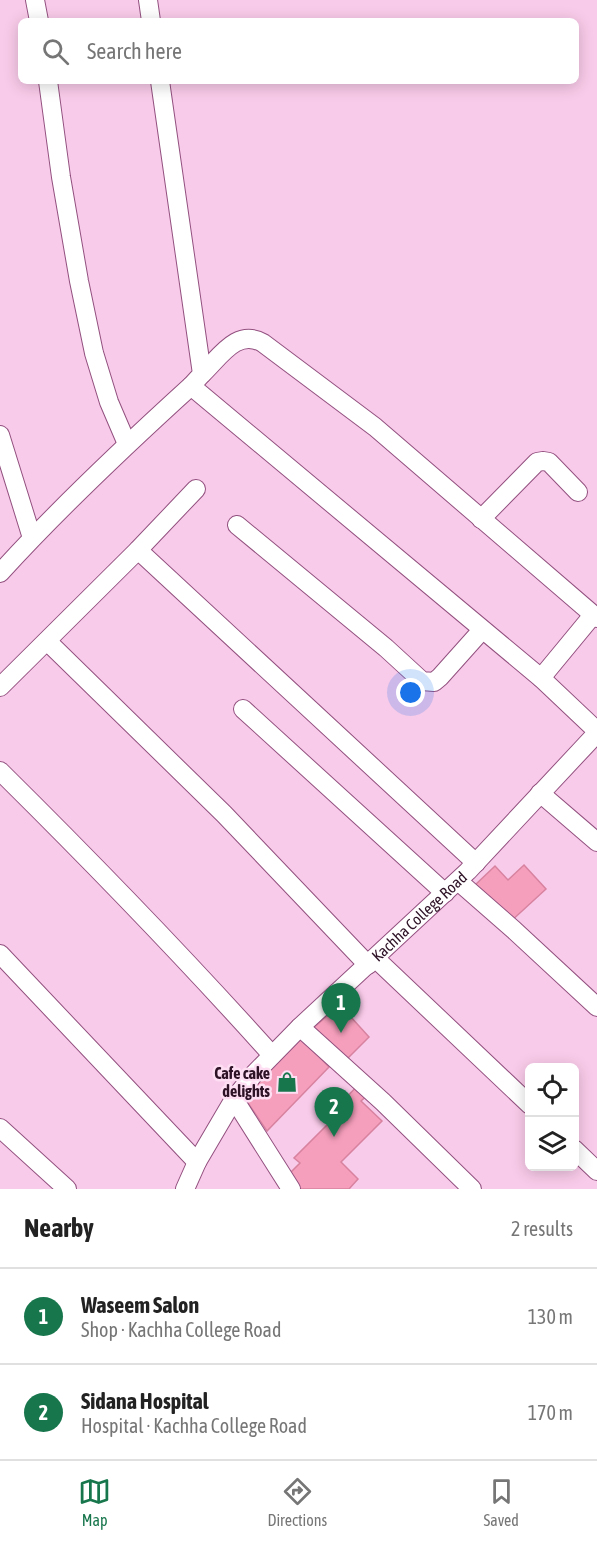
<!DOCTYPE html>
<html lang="en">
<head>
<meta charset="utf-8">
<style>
	:root { --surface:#fff; --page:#f6f6f6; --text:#222; --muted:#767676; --line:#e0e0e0; --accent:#18764d }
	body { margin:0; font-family:"Asap Condensed",sans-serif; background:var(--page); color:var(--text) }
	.controls { position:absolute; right:18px; bottom:18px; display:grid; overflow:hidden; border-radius:9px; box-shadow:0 3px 15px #0003 }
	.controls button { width:54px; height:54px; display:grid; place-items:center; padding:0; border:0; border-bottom:2px solid var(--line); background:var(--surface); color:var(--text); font:30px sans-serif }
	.you { position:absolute; left:411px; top:693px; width:21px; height:21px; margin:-15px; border:4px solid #fff; border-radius:50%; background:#1a73e8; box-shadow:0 0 0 9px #1a73e833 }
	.badge { display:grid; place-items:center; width:39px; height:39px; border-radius:50%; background:var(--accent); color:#fff; font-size:20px; font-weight:700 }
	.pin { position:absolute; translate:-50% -50px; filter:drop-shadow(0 2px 3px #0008) }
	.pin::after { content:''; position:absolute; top:32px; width:21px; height:18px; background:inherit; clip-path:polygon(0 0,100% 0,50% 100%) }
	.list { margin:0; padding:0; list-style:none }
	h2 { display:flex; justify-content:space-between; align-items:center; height:78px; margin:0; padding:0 24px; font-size:26px }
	h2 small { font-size:20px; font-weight:400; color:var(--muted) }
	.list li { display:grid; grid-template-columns:39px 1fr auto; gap:18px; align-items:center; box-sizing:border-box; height:96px; padding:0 24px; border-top:2px solid var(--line) }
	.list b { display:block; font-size:22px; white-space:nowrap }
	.list p { margin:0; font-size:20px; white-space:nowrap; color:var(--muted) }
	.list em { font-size:20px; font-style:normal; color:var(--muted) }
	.icon { flex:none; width:33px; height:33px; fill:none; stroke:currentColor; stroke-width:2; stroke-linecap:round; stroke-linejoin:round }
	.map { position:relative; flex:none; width:597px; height:1189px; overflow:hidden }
	.search { position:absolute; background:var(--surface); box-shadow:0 3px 15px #0003; left:18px; right:18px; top:18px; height:66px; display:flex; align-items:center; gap:15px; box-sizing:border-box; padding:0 21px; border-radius:9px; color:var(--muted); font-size:22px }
	.sheet { height:270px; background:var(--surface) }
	nav { display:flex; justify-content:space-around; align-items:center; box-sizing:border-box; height:84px; border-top:2px solid var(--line); background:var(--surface); font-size:16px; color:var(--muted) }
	nav a { display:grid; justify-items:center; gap:3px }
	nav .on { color:var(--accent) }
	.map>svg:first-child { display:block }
</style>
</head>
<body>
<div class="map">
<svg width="597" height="1189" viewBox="0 0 597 1189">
	<rect width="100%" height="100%" fill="#f9cbea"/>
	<path fill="#f69fbc" stroke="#d783a0" stroke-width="1.5" d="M524,865l22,24 -37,34 -35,-37 21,-20 13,14z
		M340,1005l29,32 -23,23 -34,-31z
		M301,1038l28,29 -62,64 -23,-34z
		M360,1083l10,10 -9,8 21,20 -41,41 17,17 -9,10h-49l-13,-13 13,-13 -6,-5 52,-52 -4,-4z"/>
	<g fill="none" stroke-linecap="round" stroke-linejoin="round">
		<g stroke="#92507f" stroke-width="20">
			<g id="minor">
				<path d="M35,0l4,21"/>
				<path d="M148,0l3,21"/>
				<path d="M48,81l13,96 18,104 15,72 15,49 18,42"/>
				<path d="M160,81l42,293 -11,12 350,292 56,53"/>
				<path d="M202,374c18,-17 35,-46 61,-31l112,84 222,191"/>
				<path d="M0,435l32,103"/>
				<path d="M481,519l56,-57 6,-1 6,1 29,30"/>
				<path d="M237,525l149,123 36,33 12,1 6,-5 42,-47"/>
				<path d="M138,550l338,313"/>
				<path d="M0,573c60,-66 125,-127 191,-187"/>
				<path d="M47,641l177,173 144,151"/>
				<path d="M541,678l52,-63"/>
				<path d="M0,687l138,-137 58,-61"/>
				<path d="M243,709l202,184"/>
				<path d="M0,771c93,92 184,186 272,284"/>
				<path d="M540,793l57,49"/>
				<path d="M458,881l56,49 83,77"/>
				<path d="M0,954l197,208"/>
				<path d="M375,958l155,147"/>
				<path d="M300,1027l83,75 89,87"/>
				<path d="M234,1099l57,90"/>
				<path d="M0,1128l67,61"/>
				<path d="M574,1149l23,22"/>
				<path id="s1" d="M185,1189l12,-27 37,-63 20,-25 46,-47 168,-156 129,-138"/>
			</g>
		</g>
		<use href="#minor" stroke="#fff" stroke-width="18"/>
	</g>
	<defs>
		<g id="shop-bare" transform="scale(1.62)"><path d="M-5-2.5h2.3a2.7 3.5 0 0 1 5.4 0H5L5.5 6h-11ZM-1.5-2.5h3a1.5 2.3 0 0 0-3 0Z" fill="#18764d" stroke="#fddef2" stroke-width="2.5" paint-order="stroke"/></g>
	</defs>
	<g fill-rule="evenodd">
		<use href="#shop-bare" x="287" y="1082"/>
	</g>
	<g text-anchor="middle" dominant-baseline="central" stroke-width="5" stroke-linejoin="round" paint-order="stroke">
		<g font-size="16" fill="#2e1327" stroke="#fddef2">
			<text stroke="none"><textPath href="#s1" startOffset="363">Kachha College Road</textPath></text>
		</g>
		<g font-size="16" font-weight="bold" fill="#2e1327" stroke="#fddef2" text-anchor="end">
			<text x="270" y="1073">Cafe cake<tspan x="270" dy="18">delights</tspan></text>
		</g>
	</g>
</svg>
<div class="controls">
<button><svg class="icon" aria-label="locate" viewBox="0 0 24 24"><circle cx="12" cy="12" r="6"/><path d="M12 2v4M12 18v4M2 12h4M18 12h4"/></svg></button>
<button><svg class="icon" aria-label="layers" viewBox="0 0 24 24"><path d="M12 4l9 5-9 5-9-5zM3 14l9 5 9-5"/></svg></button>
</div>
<div class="you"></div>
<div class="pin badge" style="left:341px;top:1033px">1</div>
<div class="pin badge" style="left:334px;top:1137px">2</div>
<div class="search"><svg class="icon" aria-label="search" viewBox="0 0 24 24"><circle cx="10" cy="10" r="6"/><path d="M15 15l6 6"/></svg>Search here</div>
</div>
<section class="sheet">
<h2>Nearby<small>2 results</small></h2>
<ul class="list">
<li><span class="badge">1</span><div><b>Waseem Salon</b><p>Shop · Kachha College Road</p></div><em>130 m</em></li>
<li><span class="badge">2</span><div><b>Sidana Hospital</b><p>Hospital · Kachha College Road</p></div><em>170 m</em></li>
</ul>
</section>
<nav>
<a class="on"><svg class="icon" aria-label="map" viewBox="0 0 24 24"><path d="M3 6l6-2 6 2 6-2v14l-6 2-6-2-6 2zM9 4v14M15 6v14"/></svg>Map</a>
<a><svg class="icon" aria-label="directions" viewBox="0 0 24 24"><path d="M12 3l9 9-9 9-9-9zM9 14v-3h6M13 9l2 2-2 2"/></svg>Directions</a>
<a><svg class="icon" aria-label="saved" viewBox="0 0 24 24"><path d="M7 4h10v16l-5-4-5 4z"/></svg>Saved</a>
</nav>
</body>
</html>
